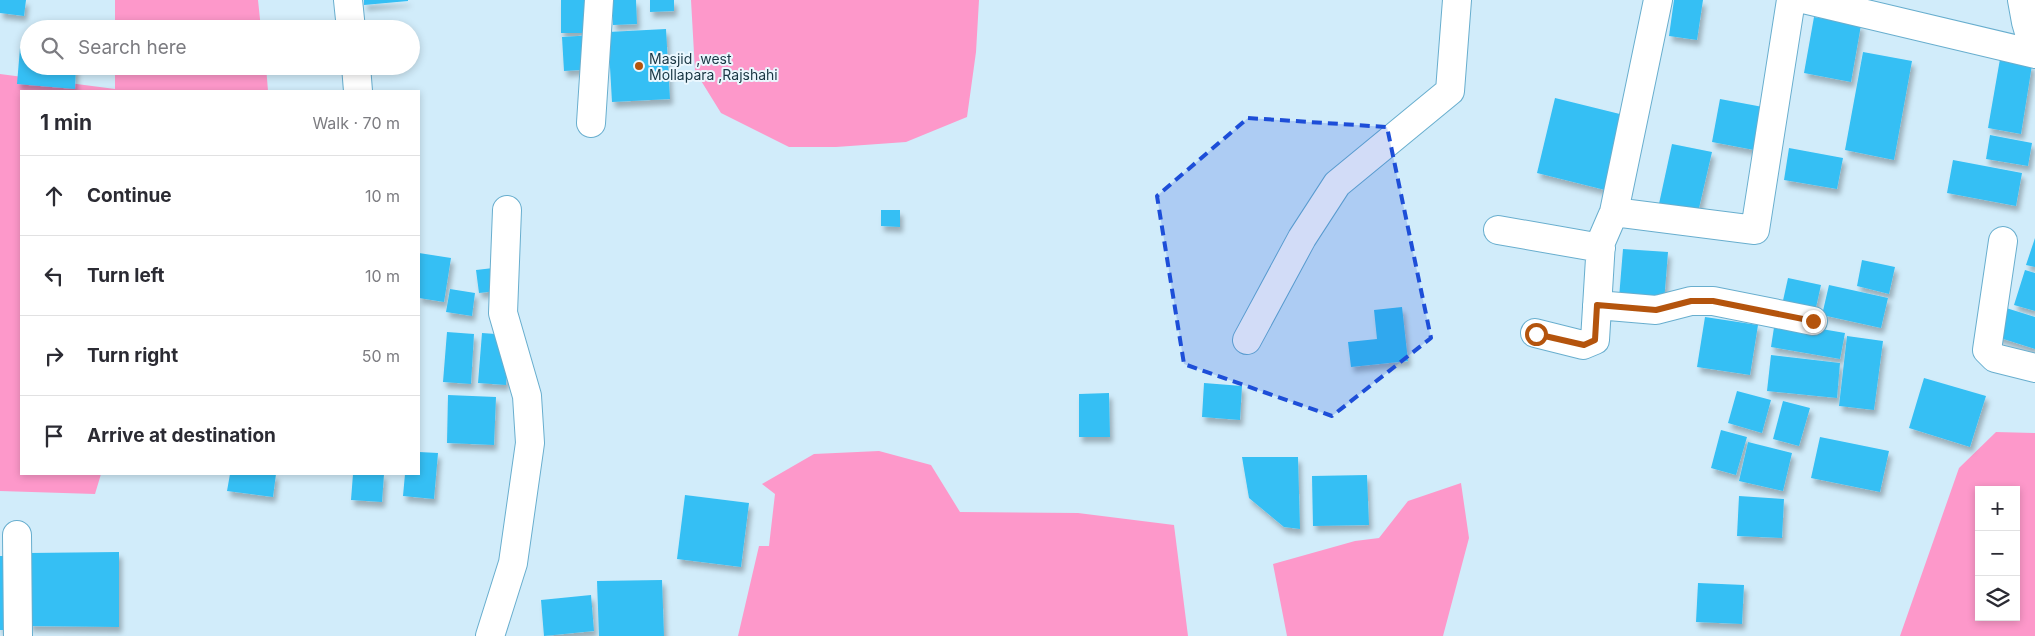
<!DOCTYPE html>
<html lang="en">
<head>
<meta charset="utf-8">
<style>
	:root { --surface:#fff; --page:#f2f2f3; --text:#2b2b33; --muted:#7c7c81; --line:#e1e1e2 }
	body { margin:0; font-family:Inter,sans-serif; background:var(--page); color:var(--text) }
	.controls { position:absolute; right:15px; bottom:15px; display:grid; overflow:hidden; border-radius:0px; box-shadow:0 2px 8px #0003 }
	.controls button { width:45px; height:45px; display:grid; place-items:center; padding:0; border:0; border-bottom:1px solid var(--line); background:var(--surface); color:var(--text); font:25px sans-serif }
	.stop { position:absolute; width:15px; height:15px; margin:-11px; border:4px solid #b4540d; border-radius:50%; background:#fff }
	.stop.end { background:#b4540d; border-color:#fff; box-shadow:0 1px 5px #0008 }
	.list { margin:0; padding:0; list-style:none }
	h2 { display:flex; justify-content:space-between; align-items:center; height:65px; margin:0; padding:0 20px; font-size:21px }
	h2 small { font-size:16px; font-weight:400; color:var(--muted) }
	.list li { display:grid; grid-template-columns:32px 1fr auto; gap:15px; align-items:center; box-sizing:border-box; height:80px; padding:0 20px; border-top:1px solid var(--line) }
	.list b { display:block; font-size:19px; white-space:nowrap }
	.list em { font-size:16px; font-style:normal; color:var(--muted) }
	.icon { flex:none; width:28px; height:28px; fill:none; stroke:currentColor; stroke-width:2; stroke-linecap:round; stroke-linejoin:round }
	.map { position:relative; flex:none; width:2035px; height:636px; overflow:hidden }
	.search { position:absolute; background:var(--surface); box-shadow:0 2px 8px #0003; left:20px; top:20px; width:400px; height:55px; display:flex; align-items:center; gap:12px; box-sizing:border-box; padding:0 18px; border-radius:28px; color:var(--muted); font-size:19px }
	.panel { position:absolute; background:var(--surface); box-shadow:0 2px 8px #0003; left:20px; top:90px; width:400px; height:385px; border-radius:0px }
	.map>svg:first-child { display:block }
</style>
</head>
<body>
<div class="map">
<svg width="2035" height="636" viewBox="0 0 2035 636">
	<defs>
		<filter id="shadow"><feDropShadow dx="3" dy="5.5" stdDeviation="2.5" flood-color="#0004"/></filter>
	</defs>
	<rect width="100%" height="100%" fill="#d1ecfa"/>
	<path fill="#fd98ca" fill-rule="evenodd" d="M115,0h143l3,29h-146z
		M691,0h288l-3,52 -9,65 -61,25 -70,5h-47l-68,-34 -26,-42z
		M115,66h151l2,25h-247v383h80l-6,20 -95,-3v-417l115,15z
		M1996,432l39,1v203h-135l59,-168zM1979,490h37v127h-37z
		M879,451l52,14 29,47 118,1 96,12 14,111h-450l21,-90h10l6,-52 -13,-10 52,-30z
		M1461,483l8,55 -26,98h-156l-14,-72 82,-23 24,-3 29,-37z"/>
	<path fill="#35bff4" filter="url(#shadow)" d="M0,0h26l-2,16 -24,-3z
		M364,0h44v1l-44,4z
		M561,0h35l-1,33h-34z
		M613,0h23l1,24 -24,1z
		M650,0h24v11l-24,1z
		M1674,0h29l-6,40 -28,-4z
		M1814,17l47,8 -10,57 -47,-9z
		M666,29l4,70 -58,3 -4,-70z
		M595,35l2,34 -33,2 -2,-34z
		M20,48l9,1v17h47l-1,23 -58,-5z
		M1863,52l49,9 -18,99 -49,-10z
		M2000,59l32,6 -11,69 -33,-6z
		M1555,98l81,20 -19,75 -80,-20z
		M1720,99l59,11 -9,43 -58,-11z
		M1990,135l42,8 -4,23 -42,-7z
		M1672,144l40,8 -16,69 -39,-8z
		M1789,148l54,10 -6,31 -53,-9z
		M1953,160l69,13 -6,33 -69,-13z
		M881,210h19v17l-19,-1z
		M2035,238v29l-9,-2z
		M1623,249l45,3 -4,50 -45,-4z
		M419,253l32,5 -7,44 -25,-4z
		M1862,260l33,7 -6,27 -32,-8z
		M502,267l3,23 -26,3 -3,-23z
		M2025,270l10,3v38l-21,-6z
		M1788,278l33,7 -6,27 -33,-7z
		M1829,285l59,13 -7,30 -59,-13z
		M450,289l25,4 -3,23 -26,-4z
		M1402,307l6,54 -57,6 -3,-25 29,-3 -3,-29z
		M2003,307l32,10v32l-41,-13z
		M1705,317l53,8 -8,50 -53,-8z
		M1775,321l70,12 -5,26 -69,-12z
		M447,332l27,2 -3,50 -28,-2z
		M482,333l27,2 -3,50 -28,-2z
		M1847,336l36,5 -9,69 -35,-4z
		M1771,355l69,8 -3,35 -70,-7z
		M1924,378l62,18 -16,51 -61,-19z
		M1204,383l38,3 -2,34 -38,-3z
		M1737,391l34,9 -9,33 -34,-10z
		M1109,393l1,44h-31v-43z
		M448,395l48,2 -2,48 -47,-2z
		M1783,401l27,7 -11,38 -26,-7z
		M1721,430l26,7 -11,38 -25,-7z
		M1820,437l69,14 -9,41 -69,-14z
		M1748,442l44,11 -9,38 -44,-10z
		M419,452l19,1 -4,46 -31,-3 2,-22h14z
		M1242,457h56l2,72 -16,-2 -35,-29z
		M230,474h46l-3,23 -46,-6z
		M353,474h31l-2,28 -31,-2z
		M1367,475l2,50 -56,1 -1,-50z
		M685,495l64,8 -8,64 -64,-8z
		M1739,496l45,3 -2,39 -45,-2z
		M119,552v75l-90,-1v-73z
		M0,556h3v74h-3z
		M662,580l2,56h-65l-2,-55z
		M1698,583l46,2 -2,39 -46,-2z
		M591,595l3,36 -50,5 -3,-36z"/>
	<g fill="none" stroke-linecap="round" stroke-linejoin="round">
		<g stroke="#68aece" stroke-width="30">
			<path id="minor" d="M348,0l3,29
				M1807,0l228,54
				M2022,0l4,22 9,31
				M356,66l2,25
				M591,123l8,-123
				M1614,212l141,18 36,-230
				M1498,230l103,18
				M2003,241l-16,109 8,8 40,10
				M1597,305l59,5 35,-9h22l100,20
				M1535,333l48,12 12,-5 6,-98 13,-30 44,-212
				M1247,340l55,-102 35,-54 113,-93 7,-91
				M17,535l1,101
				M490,636l23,-73 17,-120 -3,-47 -24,-83 4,-103"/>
		</g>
		<use href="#minor" stroke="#fff" stroke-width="28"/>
	</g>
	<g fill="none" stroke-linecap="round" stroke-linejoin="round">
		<path stroke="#b4540d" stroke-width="6" d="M1536,334l48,11 11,-5 2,-35 59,5 35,-9h22l100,20"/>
	</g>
	<path fill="#1d4ed8" fill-opacity="0.2" stroke="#1d4ed8" stroke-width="4" stroke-dasharray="10 6" stroke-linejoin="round" d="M1248,118l139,9 44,211 -99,78 -148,-52 -27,-168z"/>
	<circle fill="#b4540d" stroke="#eaf7fe" stroke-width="2" cx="639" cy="66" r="5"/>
	<g text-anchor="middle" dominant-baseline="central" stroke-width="4" stroke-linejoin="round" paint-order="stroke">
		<g font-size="14" fill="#193643" stroke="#eaf7fe" text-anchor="start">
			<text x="649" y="58">Masjid ,west<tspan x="649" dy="16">Mollapara ,Rajshahi</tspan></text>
		</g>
	</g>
</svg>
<div class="controls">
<button>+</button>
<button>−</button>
<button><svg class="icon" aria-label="layers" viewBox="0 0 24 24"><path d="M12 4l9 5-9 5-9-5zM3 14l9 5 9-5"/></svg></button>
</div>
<div class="stop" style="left:1536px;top:334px"></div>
<div class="stop end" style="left:1813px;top:321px"></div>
<div class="search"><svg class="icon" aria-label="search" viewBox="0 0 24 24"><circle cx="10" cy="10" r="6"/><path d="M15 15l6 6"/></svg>Search here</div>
<section class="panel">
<h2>1 min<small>Walk · 70 m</small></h2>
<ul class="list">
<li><svg class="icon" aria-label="ahead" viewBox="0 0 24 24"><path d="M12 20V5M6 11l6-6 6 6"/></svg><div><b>Continue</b></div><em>10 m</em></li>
<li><svg class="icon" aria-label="left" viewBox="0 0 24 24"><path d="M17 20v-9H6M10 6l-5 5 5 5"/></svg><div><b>Turn left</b></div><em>10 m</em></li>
<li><svg class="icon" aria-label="right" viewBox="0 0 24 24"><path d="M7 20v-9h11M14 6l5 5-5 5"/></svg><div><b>Turn right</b></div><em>50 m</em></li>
<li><svg class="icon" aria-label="arrive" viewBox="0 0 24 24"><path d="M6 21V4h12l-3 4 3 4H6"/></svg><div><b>Arrive at destination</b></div></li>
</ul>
</section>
</div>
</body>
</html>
